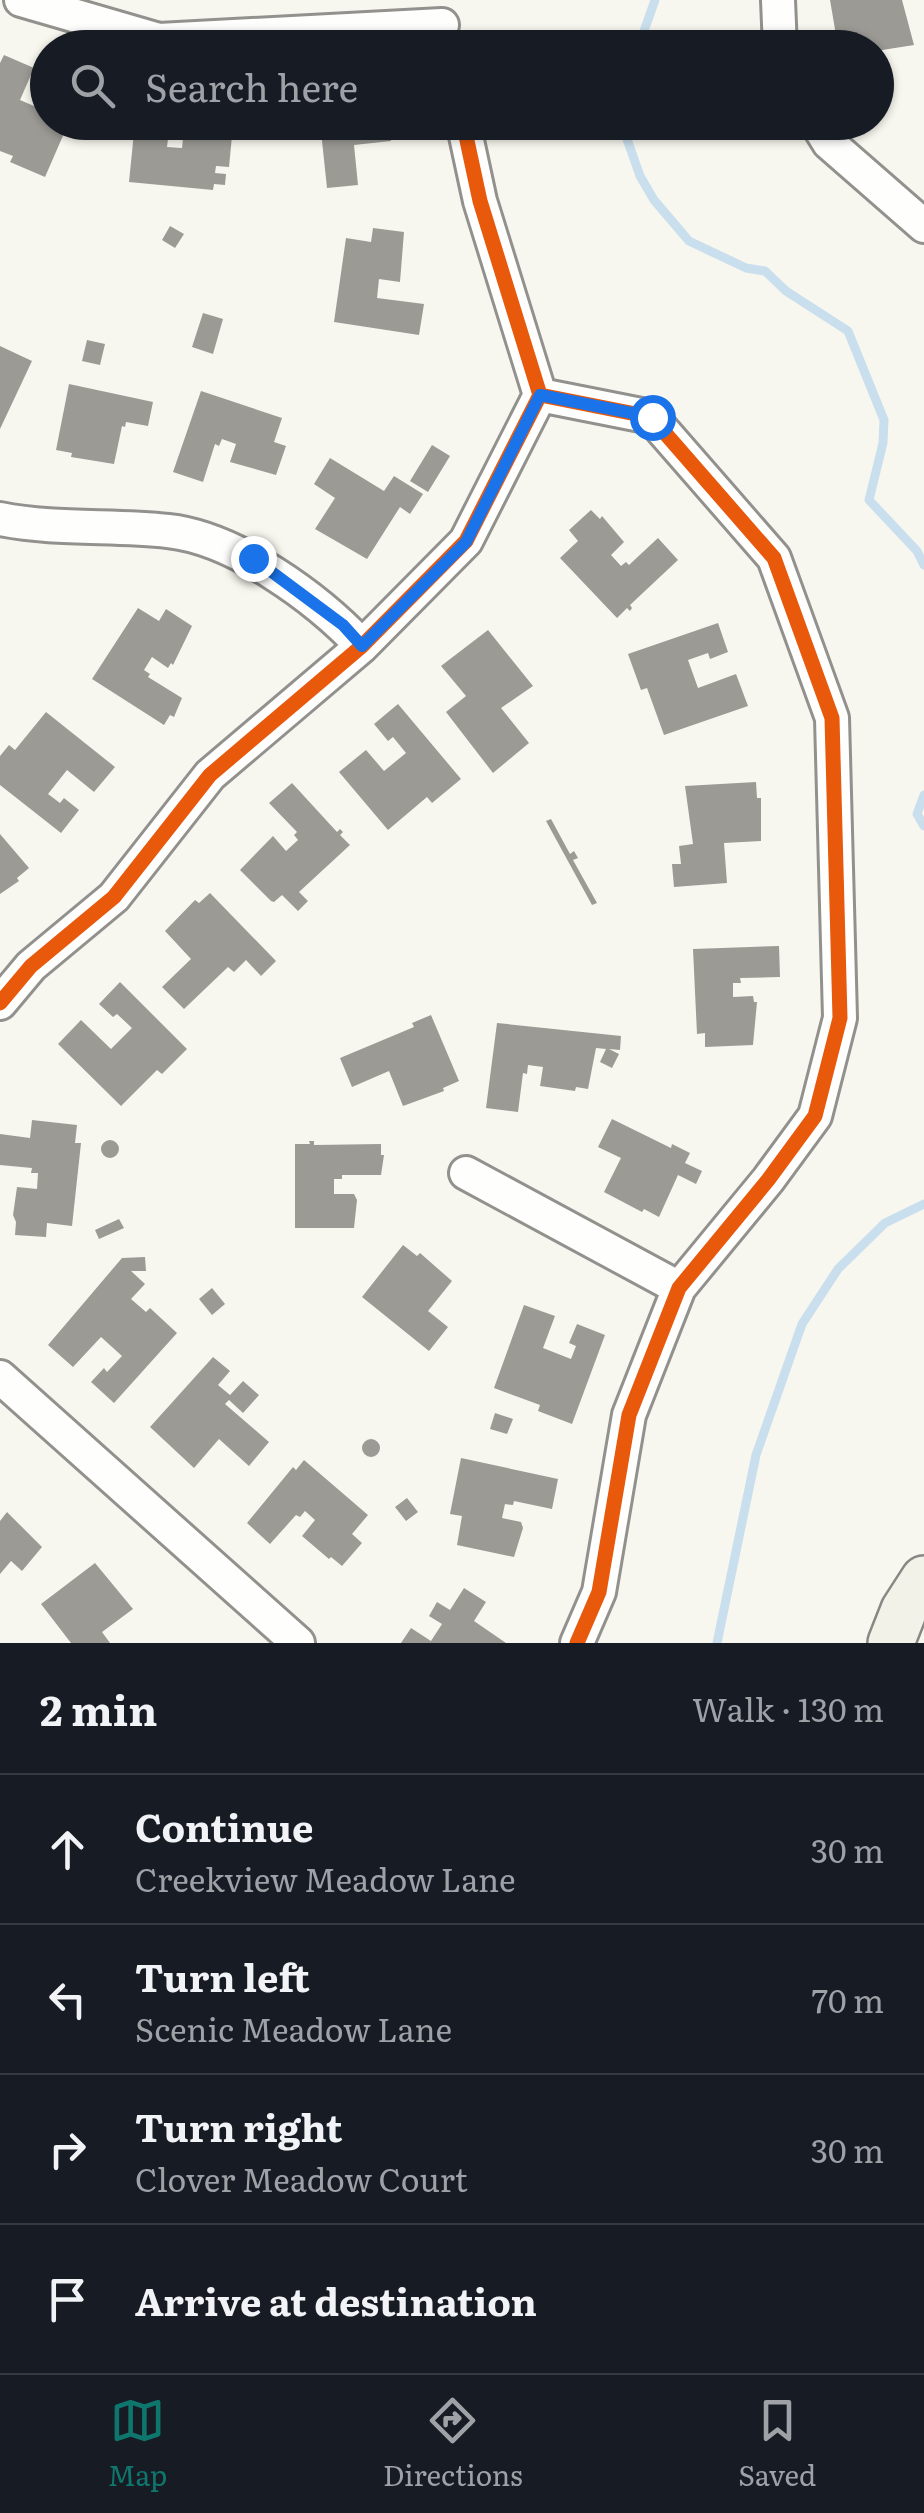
<!DOCTYPE html>
<html lang="en">
<head>
<meta charset="utf-8">
<style>
	:root { --surface:#171b24; --page:#242831; --text:#f1f3f6; --muted:#9ea1a6; --line:#363941; --accent:#0f766e }
	body { margin:0; font-family:Literata,serif; background:var(--page); color:var(--text) }
	.stop { position:absolute; width:30px; height:30px; margin:-22px; border:8px solid #1a73e8; border-radius:50%; background:#fff }
	.stop.end { background:#1a73e8; border-color:#fff; box-shadow:0 2px 10px #0008 }
	.list { margin:0; padding:0; list-style:none }
	h2 { display:flex; justify-content:space-between; align-items:center; height:130px; margin:0; padding:0 40px; font-size:42px }
	h2 small { font-size:32px; font-weight:400; color:var(--muted) }
	.list li { display:grid; grid-template-columns:65px 1fr auto; gap:30px; align-items:center; box-sizing:border-box; height:150px; padding:0 40px; border-top:2px solid var(--line) }
	.list b { display:block; font-size:38px; white-space:nowrap }
	.list p { margin:0; font-size:32px; white-space:nowrap; color:var(--muted) }
	.list em { font-size:32px; font-style:normal; color:var(--muted) }
	.icon { flex:none; width:55px; height:55px; fill:none; stroke:currentColor; stroke-width:2; stroke-linecap:round; stroke-linejoin:round }
	.map { position:relative; flex:none; width:924px; height:1643px; overflow:hidden }
	.search { position:absolute; background:var(--surface); box-shadow:0 2px 8px #0004; left:30px; right:30px; top:30px; height:110px; display:flex; align-items:center; gap:25px; box-sizing:border-box; padding:0 35px; border-radius:55px; color:var(--muted); font-size:38px }
	.sheet { height:730px; background:var(--surface) }
	nav { display:flex; justify-content:space-around; align-items:center; box-sizing:border-box; height:140px; border-top:2px solid var(--line); background:var(--surface); font-size:28px; color:var(--muted) }
	nav a { display:grid; justify-items:center; gap:5px }
	nav .on { color:var(--accent) }
	.map>svg:first-child { display:block }
</style>
</head>
<body>
<div class="map">
<svg width="924" height="1643" viewBox="0 0 924 1643">
	<rect width="100%" height="100%" fill="#f8f7ef"/>
	<g fill="none" stroke-linecap="round" stroke-linejoin="round">
		<path stroke="#cadfee" stroke-width="9" d="M638,48l17,-48
			M626,122l1,17 13,37 14,24 35,41 57,27 19,3 21,20 62,40 36,89 -1,23 -14,57 48,51 7,14
			M924,795l-7,19 7,12
			M717,1643l39,-188 46,-131 36,-55 47,-46 39,-19"/>
	</g>
	<path fill="#9b9a95" d="M830,0h72l12,45 -38,6v-3h-34l-2,-7h-3z
		M4,55l30,13 -14,32 28,12v10h21l-24,55 -35,-15 3,-6 -13,-5v-88z
		M135,122h30l-1,17h4l-1,8 15,1 2,-19h5l1,-3 16,5v-4l8,1 5,7 13,1 -3,31 -13,-1 -1,7 11,1 -1,11 -11,-1 -1,6 -84,-8z
		M320,122h69l2,19 -37,4 4,40 -31,3z
		M170,226l14,8 -9,14 -13,-8z
		M373,228l31,4 -4,50 -21,-3 -2,19 47,6 -5,31 -85,-13 12,-84 25,4z
		M203,313l20,6 -10,35 -21,-7z
		M87,340l18,4 -5,21 -18,-4z
		M0,346l32,15 -32,68z
		M69,384l84,18 -5,24 -22,-4 -1,5 -3,-1 -8,38 -43,-7 1,-4 -16,-3z
		M201,391l81,27 -8,24 12,4 -10,29 -46,-13 6,-18 -14,-5 -3,7 -4,-2 -12,38 -30,-10z
		M432,445l18,11 -22,36 -18,-11z
		M330,458l54,33 10,-15 29,18 -13,20 -10,-7 -33,52 -52,-30 20,-31 -21,-14z
		M591,510l9,9 2,-3 22,26 -13,13 10,11 5,-4 3,3 29,-27 20,22 -48,45 2,3 -2,3 -3,-3 -10,10 -57,-60 18,-17 -9,-11z
		M138,608l21,13 7,-12 26,17 -19,39 -2,-2 -3,5 -16,-11 -8,13 6,4 -2,3 34,21 -8,19 -4,-2 -6,10 -72,-46z
		M718,623l10,29 -18,7 -2,-6 -20,7 10,28 38,-14 12,32 -84,29 -17,-47 -6,2 -13,-36z
		M488,630l45,56 -32,22 28,35 -36,30 -47,-61 20,-16 -25,-30z
		M398,704l63,75 -29,24 -5,-6 -39,33 -49,-58 27,-22 18,21 22,-18 -13,-16 -5,4 -14,-17z
		M46,712l69,55 -21,25 -27,-22 -19,24 12,9 4,-5 15,12 -18,23 -61,-48v-29l9,-11 6,5z
		M756,782l1,16h4v43l-37,2 3,40 -53,4 -2,-23h9l-2,-18 14,-2 -8,-58z
		M292,783l45,49 3,-3 3,3 -3,3 10,10 -51,47 9,9 -10,10 -16,-16 -8,7 -3,-1 -31,-31 33,-34 13,15 12,-11 -4,-5 3,-3 -28,-29z
		M551,819l19,35 4,-3 4,7 -5,2 24,43 -5,2 -46,-84z
		M0,834l29,34 -12,10 2,3 -19,13z
		M210,893l66,68 -15,15 -15,-16 -12,12 -6,-5 -44,42 -22,-22 29,-28 -26,-28 30,-31 4,3z
		M779,946l1,31 -40,1 1,5h-8v14l20,-1 1,6h3l-4,43 -48,2v-14l-8,1 -4,-85z
		M120,982l67,67 -25,25 -5,-4 -36,36 -63,-62 23,-24 30,29 21,-21 -15,-14 -4,3 -14,-13z
		M431,1015l28,66 -16,7 1,3 -41,15 -14,-35 -37,16 -12,-29 74,-31 -2,-4z
		M497,1023l124,13 -1,14 -11,-1 10,5 -7,14 -12,-6 6,-13 -10,-1 -8,41 -12,-2 -1,4 -35,-5 3,-19 -15,-2 -1,9 -4,-1 -5,39 -32,-4z
		M612,1119l59,29 1,-4 18,9 -5,10 17,8 -6,13 -18,-9 -19,42 -15,-8 -2,3 -38,-20 17,-34 -23,-11z
		M32,1120l45,5 -2,18h6l-9,83 -25,-3 -1,14 -31,-2 1,-13 -3,-7 4,-28 20,2 1,-16h-7l1,-5 -32,-3v-31l30,4z
		M101 1149a9 9 0 1 1 18 0a9 9 0 1 1-18 0Z
		M309,1141h5v4l67,-1v11h3l-3,20h-39v4h-8v15h20l3,6 -3,28h-59v-84h15z
		M119,1219l5,9 -25,11 -4,-9z
		M403,1245l14,11 3,-3 32,28 -24,30 20,16 -19,24 -67,-54z
		M145,1257l1,14h-15l14,13 -14,15 15,13 4,-4 27,25 -63,70 -23,-21 13,-14 3,4 15,-16 -21,-19 -28,30 -25,-22 74,-87z
		M212,1288l13,16 -13,11 -13,-16z
		M524,1305l31,11 -12,32 28,11 5,-13 -7,-3 8,-19 28,11 -33,89 -34,-13 2,-6 -46,-17z
		M213,1357l17,14 -12,14 12,10 13,-14 16,14 -16,18 -14,-13 -4,4 44,38 -20,24 -30,-27 -25,29 -44,-41z
		M495,1413l18,6 -6,15 -17,-5z
		M362 1448a9 9 0 1 1 18 0a9 9 0 1 1-18 0Z
		M461,1458l97,21 -6,30 -38,-8 -1,4 -8,-1 -3,14 19,4 2,6 -9,29 -57,-12 5,-29 -12,-2z
		M304,1460l64,55 -16,19 10,9 -20,23 -11,-9 -2,2 -27,-23 13,-16 -10,-9 -5,6 -4,-2 -26,29 -23,-21 46,-56 3,3z
		M407,1498l11,14 -12,9 -11,-14z
		M7,1512l35,35 -20,24 -11,-10 -11,13v-53z
		M95,1563l38,46 -31,23 8,11h-39l-30,-39z
		M464,1588l22,14 -12,19 32,22h-105l10,-15 20,13 11,-17 -13,-8 8,-14 13,8z"/>
	<g fill="none" stroke-linecap="round" stroke-linejoin="round">
		<g stroke="#92918e" stroke-width="38">
			<path id="street" d="M21,0l138,40 283,-15
				M778,0l2,48
				M816,122l13,21 95,83
				M540,395l111,22 123,141 58,160 8,300 -25,98 -47,64 -89,108 -50,127 -30,177 -22,51
				M0,519c54,11 113,6 168,12 67,7 149,67 194,115
				M0,1003l31,-37 83,-69 96,-122 152,-129 104,-105 74,-146 -60,-194 -17,-79
				M466,1173l213,115
				M0,1377l298,266"/>
		</g>
		<g stroke="#888884" stroke-width="50">
			<path id="secondary" d="M891,1643l13,-33 20,-31"/>
		</g>
		<use href="#street" stroke="#fefefd" stroke-width="32"/>
		<use href="#secondary" stroke="#f3f2e9" stroke-width="45"/>
		<g stroke="#fff" stroke-width="21">
			<path id="cycleway" d="M540,395l111,22 123,141 58,160 8,300 -25,98 -47,64 -89,108 -50,127 -30,177 -22,51
				M0,1003l31,-37 83,-69 96,-122 152,-129 104,-105 74,-146 -60,-194 -17,-79"/>
		</g>
		<use href="#cycleway" stroke="#e8590c" stroke-width="15"/>
	</g>
	<g fill="none" stroke-linecap="round" stroke-linejoin="round">
		<path stroke="#1a73e8" stroke-width="12" d="M253,558l90,67 19,21 104,-104 74,-147 112,22"/>
	</g>
</svg>
<div class="stop" style="left:652px;top:417px"></div>
<div class="stop end" style="left:253px;top:558px"></div>
<div class="search"><svg class="icon" aria-label="search" viewBox="0 0 24 24"><circle cx="10" cy="10" r="6"/><path d="M15 15l6 6"/></svg>Search here</div>
</div>
<section class="sheet">
<h2>2 min<small>Walk · 130 m</small></h2>
<ul class="list">
<li><svg class="icon" aria-label="ahead" viewBox="0 0 24 24"><path d="M12 20V5M6 11l6-6 6 6"/></svg><div><b>Continue</b><p>Creekview Meadow Lane</p></div><em>30 m</em></li>
<li><svg class="icon" aria-label="left" viewBox="0 0 24 24"><path d="M17 20v-9H6M10 6l-5 5 5 5"/></svg><div><b>Turn left</b><p>Scenic Meadow Lane</p></div><em>70 m</em></li>
<li><svg class="icon" aria-label="right" viewBox="0 0 24 24"><path d="M7 20v-9h11M14 6l5 5-5 5"/></svg><div><b>Turn right</b><p>Clover Meadow Court</p></div><em>30 m</em></li>
<li><svg class="icon" aria-label="arrive" viewBox="0 0 24 24"><path d="M6 21V4h12l-3 4 3 4H6"/></svg><div><b>Arrive at destination</b></div></li>
</ul>
</section>
<nav>
<a class="on"><svg class="icon" aria-label="map" viewBox="0 0 24 24"><path d="M3 6l6-2 6 2 6-2v14l-6 2-6-2-6 2zM9 4v14M15 6v14"/></svg>Map</a>
<a><svg class="icon" aria-label="directions" viewBox="0 0 24 24"><path d="M12 3l9 9-9 9-9-9zM9 14v-3h6M13 9l2 2-2 2"/></svg>Directions</a>
<a><svg class="icon" aria-label="saved" viewBox="0 0 24 24"><path d="M7 4h10v16l-5-4-5 4z"/></svg>Saved</a>
</nav>
</body>
</html>
